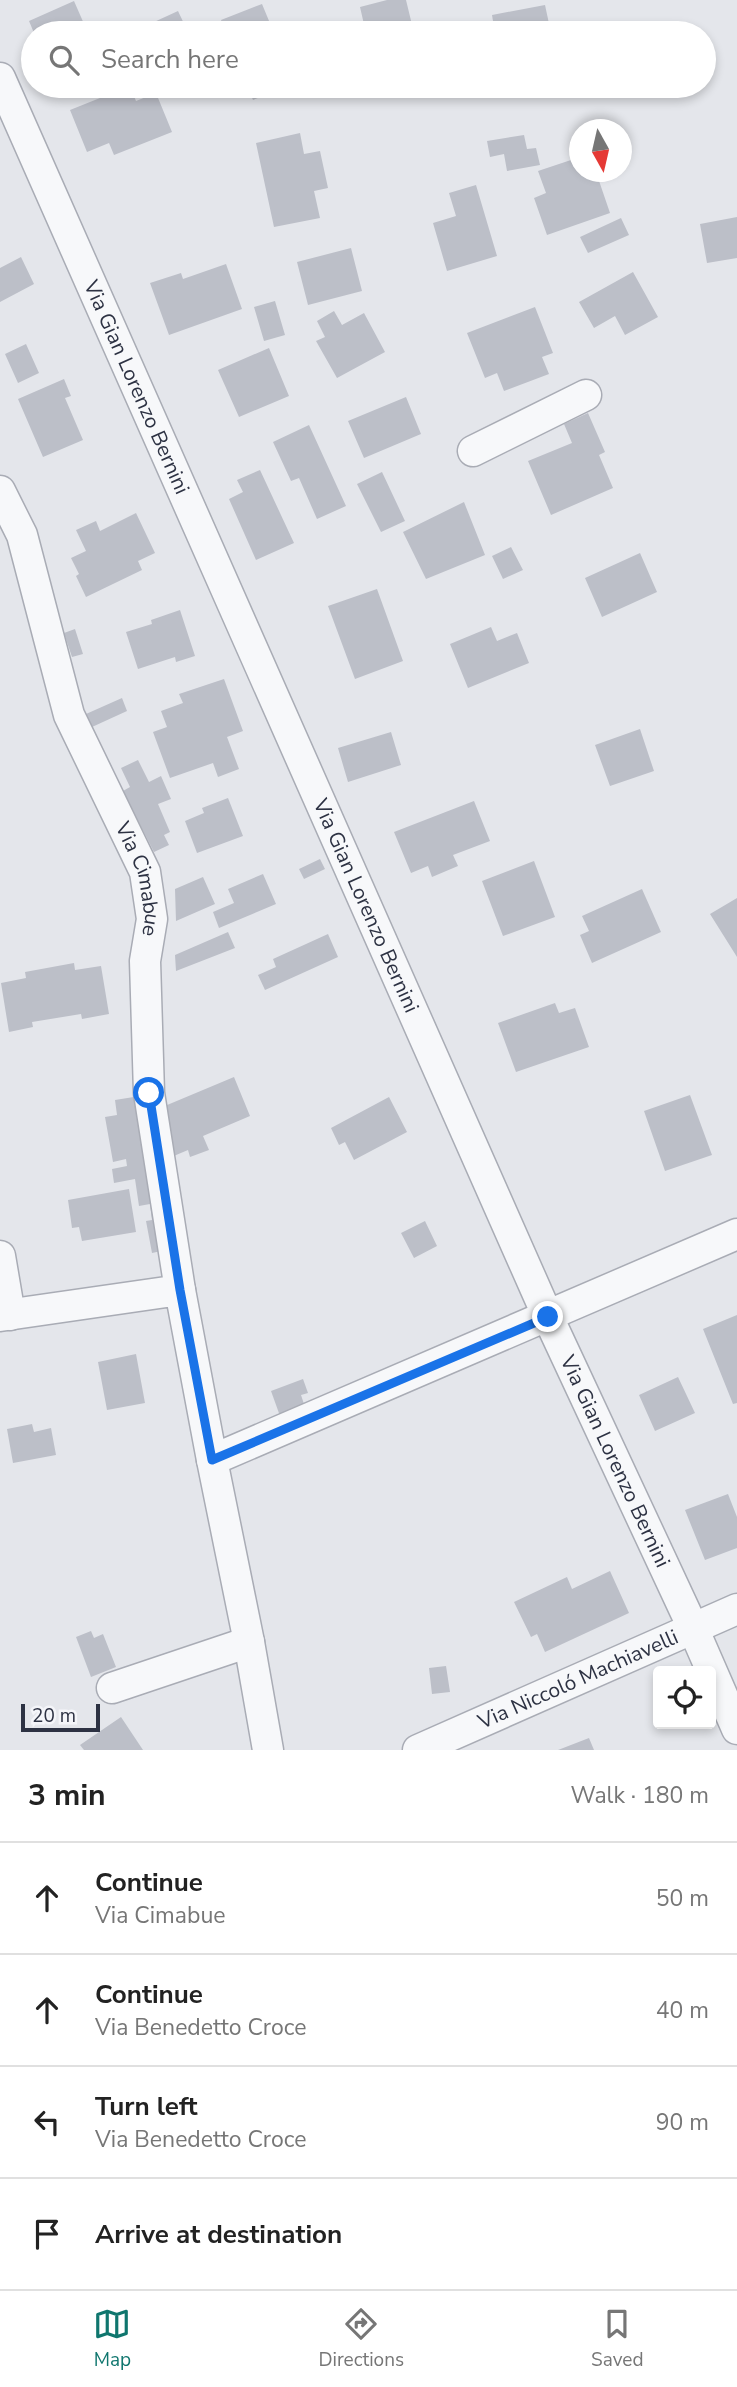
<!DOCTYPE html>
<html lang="en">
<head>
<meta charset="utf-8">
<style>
	:root { --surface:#fff; --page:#f6f6f6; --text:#222; --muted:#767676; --line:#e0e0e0; --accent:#0f766e }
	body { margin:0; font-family:"Nunito Sans",sans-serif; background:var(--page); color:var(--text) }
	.controls { position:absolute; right:21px; bottom:21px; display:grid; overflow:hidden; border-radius:7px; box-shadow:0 4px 10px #0003 }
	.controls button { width:63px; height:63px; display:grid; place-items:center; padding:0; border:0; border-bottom:2px solid var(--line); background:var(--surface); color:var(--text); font:35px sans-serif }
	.compass { position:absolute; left:569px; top:119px; width:63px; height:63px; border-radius:50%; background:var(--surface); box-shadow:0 4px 10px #0003; rotate:172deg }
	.scale { position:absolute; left:21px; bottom:18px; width:79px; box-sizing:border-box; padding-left:7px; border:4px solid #2d3243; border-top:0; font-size:19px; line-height:24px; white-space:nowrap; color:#2d3243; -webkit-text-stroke:5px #f4f5f9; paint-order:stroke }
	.stop { position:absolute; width:21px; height:21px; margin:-16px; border:5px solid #1a73e8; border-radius:50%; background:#fff }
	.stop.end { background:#1a73e8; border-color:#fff; box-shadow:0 2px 7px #0008 }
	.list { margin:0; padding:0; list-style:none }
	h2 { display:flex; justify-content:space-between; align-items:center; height:91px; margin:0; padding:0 28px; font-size:30px }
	h2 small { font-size:23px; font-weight:400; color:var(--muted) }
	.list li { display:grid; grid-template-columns:46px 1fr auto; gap:21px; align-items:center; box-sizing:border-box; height:112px; padding:0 28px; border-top:2px solid var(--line) }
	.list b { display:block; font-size:26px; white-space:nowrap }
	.list p { margin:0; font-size:23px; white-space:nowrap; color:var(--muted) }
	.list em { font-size:23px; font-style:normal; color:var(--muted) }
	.icon { flex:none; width:38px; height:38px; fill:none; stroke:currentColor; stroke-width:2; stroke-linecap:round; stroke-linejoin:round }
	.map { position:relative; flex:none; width:737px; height:1750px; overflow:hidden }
	.search { position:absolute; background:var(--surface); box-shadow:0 4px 10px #0003; left:21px; right:21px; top:21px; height:77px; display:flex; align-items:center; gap:18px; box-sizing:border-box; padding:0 24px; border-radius:38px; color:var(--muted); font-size:26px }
	.sheet { height:539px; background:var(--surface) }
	nav { display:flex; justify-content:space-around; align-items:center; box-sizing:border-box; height:98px; border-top:2px solid var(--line); background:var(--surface); font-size:19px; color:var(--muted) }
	nav a { display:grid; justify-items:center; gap:4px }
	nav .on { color:var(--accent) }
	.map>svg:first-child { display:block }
</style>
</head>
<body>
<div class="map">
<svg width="737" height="1750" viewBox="0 0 737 1750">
	<rect width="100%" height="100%" fill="#e4e6eb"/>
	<path fill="#bcbfc8" d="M387,0h19l8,33h-48l-6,-26z
		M74,1l14,32h-54l-5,-12z
		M262,4l12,29h-48l-5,-13z
		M545,5l6,28h-56l-3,-18z
		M178,11l9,19 -7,3h-37l-2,-5z
		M130,86l6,15 20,-8 16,39 -58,23 -5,-12 -22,9 -17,-42z
		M247,86h41l-35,14z
		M505,86h32v1l-30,6z
		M300,133l4,21 16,-3 8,37 -14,3 6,27 -46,9 -18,-84z
		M524,135l3,14 9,-1 4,17 -33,6 -3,-17 -14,3 -3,-16z
		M580,157v15h16l14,41 -63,22 -13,-37 12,-5 -8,-22z
		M476,185l21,71 -50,15 -14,-48 23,-7 -7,-23z
		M737,217v41l-30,5 -7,-39z
		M621,218l8,17 -41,18 -8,-16z
		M351,248l11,43 -54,14 -11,-43z
		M21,257l13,27 -34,18v-34z
		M226,264l16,45 -73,26 -19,-52 31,-10 2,6z
		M633,272l25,45 -33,18 -10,-19 -21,12 -15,-26z
		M275,301l10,34 -21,6 -10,-34z
		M535,307l18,46 -11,4 7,17 -45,17 -7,-18 -12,5 -18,-45z
		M334,311l8,14 22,-12 21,39 -48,26 -21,-37 9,-4 -8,-16z
		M26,344l13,29 -21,10 -13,-29z
		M269,348l20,48 -50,21 -21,-47z
		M64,379l7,17 -6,2 18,42 -40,17 -25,-58z
		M406,397l15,37 -57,24 -16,-37z
		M588,413l17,39 -6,3 14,33 -62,27 -23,-54 44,-18 -8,-19z
		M309,425l37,81 -29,13 -18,-41 -8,3 -18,-39z
		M260,470l34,73 -38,17 -27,-61 14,-7 -6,-12z
		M382,472l23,49 -24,11 -24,-48z
		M464,502l21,53 -59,24 -23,-47z
		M136,513l19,40 -17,8 4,9 -56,27 -10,-21 3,-2 -8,-16 15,-7 -10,-21 20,-9 4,10z
		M511,547l12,23 -20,9 -11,-23z
		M640,553l17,39 -55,25 -17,-39z
		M377,589l26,72 -48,18 -27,-73z
		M180,610l15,46 -19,6 -1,-5 -37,12 -12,-37 26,-8 -1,-4z
		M491,627l6,14 20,-8 12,30 -61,25 -18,-44z
		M75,629l8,25 -11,3 -8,-24z
		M224,679l19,52 -16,6 12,32 -21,8 -5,-14 -43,15 -17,-46 14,-5 -6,-16 22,-8 -4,-9z
		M122,698l5,13 -35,16 -6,-13z
		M640,729l14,42 -44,15 -15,-41z
		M391,732l10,33 -53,17 -10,-34z
		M138,760l11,22 12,-6 10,23 -13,5 12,28 -6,3 5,10 -15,7 -31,-61 7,-4 -9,-19z
		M228,798l15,38 -46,17 -12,-32 19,-8 -2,-5z
		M474,801l16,40 -37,14 5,11 -26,11 -4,-11 -17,7 -17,-41z
		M320,859l5,10 -21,10 -5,-10z
		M534,861l21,56 -52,19 -21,-55z
		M263,874l13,30 -57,24 -6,-16 21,-9 -6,-14z
		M203,877l12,27 -39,17 -1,-32z
		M642,889l19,43 -69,31 -12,-28 9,-4 -7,-15z
		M737,898v59l-27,-43z
		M228,932l7,16 -59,23 -1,-16z
		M328,934l10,23 -73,33 -7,-15 18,-8 -3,-8z
		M74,963l1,7 26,-4 8,48 -27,5 -1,-5 -49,8 1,5 -24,5 -8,-49 25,-5 -1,-6z
		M555,1003l4,10 16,-5 14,39 -73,25 -18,-49z
		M234,1077l16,39 -47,20 6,14 -19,7 -2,-7 -19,8 -9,-50z
		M690,1095l22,60 -47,16 -21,-60z
		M140,1096l26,154 -14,3 -6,-32 6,-1 -2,-16 -11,2 -4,-27 -21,4 -2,-14 15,-3 -1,-7 -13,3 -8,-45 12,-2 -2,-15z
		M389,1097l18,35 -53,28 -9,-18 -6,3 -8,-17z
		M129,1189l7,43 -54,9 -3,-14 -7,1 -4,-28z
		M425,1221l12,25 -23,12 -13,-25z
		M737,1315v88l-4,1 -30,-75z
		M136,1354l9,49 -38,7 -9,-48z
		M678,1377l17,36 -40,18 -16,-36z
		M303,1379l5,14 -7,2 4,12 -25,9 -9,-25z
		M32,1424l2,8 17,-4 5,27 -43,8 -6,-34z
		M728,1494l9,23v31l-32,12 -20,-50z
		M610,1571l19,42 -84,39 -8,-18 -6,3 -17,-35 53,-25 5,12z
		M91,1631l3,7 9,-4 13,33 -25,10 -15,-40z
		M446,1666l4,26 -18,2 -3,-26z
		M121,1717l22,33h-59l-4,-5z
		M589,1738l5,12h-36z"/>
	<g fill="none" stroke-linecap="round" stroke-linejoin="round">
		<g stroke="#a9acb5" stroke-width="33">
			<g id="minor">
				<path id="s1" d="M0,78l548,1239 145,311 44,101"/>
				<path d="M473,451l113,-56"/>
				<path id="s2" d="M0,491l22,44 47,180 76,157 7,47 -7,42 4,132 31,197"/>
				<path d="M0,1256l10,59"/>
				<path d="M0,1316l180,-26 32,170 525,-226"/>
				<path d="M249,1642l19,108"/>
				<path d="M112,1688l137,-46 -37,-182"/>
				<path id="s3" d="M418,1750l319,-141"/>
			</g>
		</g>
		<use href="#minor" stroke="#f7f8fa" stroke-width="30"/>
	</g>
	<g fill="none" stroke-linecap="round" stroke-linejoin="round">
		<path stroke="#1a73e8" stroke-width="9" d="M149,1093l31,197 32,170 336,-143"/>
	</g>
	<g text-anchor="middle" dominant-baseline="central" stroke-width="5" stroke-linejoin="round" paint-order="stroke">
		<g font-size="21" fill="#2d3243" stroke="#f4f5f9">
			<text stroke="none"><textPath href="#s1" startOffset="338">Via Gian Lorenzo Bernini</textPath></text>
			<text stroke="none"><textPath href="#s2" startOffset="415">Via Cimabue</textPath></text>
			<text stroke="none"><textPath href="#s1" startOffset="905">Via Gian Lorenzo Bernini</textPath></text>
			<text stroke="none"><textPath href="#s1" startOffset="1514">Via Gian Lorenzo Bernini</textPath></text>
			<text stroke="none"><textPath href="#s3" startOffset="175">Via Niccoló Machiavelli</textPath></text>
		</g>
	</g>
</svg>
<div class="controls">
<button><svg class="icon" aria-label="locate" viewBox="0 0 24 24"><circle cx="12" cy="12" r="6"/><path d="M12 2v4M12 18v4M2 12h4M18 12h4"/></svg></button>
</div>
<svg class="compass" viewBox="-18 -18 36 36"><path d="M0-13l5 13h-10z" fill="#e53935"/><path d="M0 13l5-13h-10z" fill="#767676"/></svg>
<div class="scale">20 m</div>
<div class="stop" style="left:149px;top:1093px"></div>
<div class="stop end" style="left:548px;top:1317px"></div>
<div class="search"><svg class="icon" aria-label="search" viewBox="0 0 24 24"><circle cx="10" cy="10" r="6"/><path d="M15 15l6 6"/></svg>Search here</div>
</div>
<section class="sheet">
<h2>3 min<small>Walk · 180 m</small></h2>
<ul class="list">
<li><svg class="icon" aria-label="ahead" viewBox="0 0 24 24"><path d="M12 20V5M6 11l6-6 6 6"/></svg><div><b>Continue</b><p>Via Cimabue</p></div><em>50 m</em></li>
<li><svg class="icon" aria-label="ahead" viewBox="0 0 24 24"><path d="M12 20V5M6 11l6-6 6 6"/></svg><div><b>Continue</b><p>Via Benedetto Croce</p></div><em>40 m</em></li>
<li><svg class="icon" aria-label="left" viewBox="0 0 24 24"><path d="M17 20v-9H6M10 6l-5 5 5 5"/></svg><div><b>Turn left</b><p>Via Benedetto Croce</p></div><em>90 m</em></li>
<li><svg class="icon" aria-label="arrive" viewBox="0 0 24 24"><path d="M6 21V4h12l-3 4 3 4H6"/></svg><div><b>Arrive at destination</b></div></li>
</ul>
</section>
<nav>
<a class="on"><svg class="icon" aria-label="map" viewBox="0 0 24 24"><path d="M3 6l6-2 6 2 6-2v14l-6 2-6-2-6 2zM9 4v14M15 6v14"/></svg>Map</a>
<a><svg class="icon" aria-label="directions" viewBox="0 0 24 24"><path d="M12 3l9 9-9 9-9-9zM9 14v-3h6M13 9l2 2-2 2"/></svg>Directions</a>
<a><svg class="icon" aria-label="saved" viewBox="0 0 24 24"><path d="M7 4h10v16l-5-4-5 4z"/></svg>Saved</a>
</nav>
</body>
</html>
